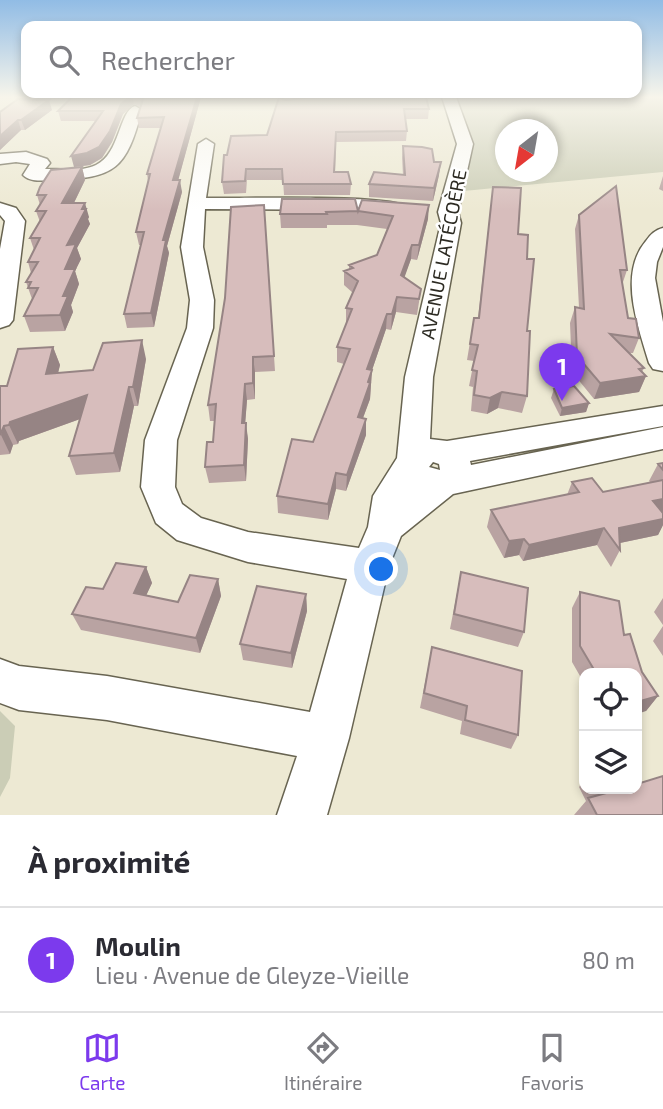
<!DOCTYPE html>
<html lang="fr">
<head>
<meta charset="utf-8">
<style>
	:root { --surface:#fff; --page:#f2f2f3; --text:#2b2b33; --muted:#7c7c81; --line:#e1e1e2; --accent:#7c3aed }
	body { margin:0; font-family:"Exo 2",sans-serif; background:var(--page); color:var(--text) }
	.controls { position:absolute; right:21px; bottom:21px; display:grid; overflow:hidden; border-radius:14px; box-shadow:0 4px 10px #0003 }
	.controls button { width:63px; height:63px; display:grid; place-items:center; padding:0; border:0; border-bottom:2px solid var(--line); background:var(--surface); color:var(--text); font:35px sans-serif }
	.compass { position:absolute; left:495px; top:119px; width:63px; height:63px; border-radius:50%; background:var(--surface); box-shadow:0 4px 10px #0003; rotate:211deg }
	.you { position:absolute; left:382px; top:570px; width:24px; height:24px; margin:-18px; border:5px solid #fff; border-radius:50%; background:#1a73e8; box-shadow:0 0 0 10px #1a73e833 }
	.badge { display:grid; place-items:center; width:46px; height:46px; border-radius:50%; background:var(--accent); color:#fff; font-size:23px; font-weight:700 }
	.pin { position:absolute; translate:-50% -58px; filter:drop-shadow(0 2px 4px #0008) }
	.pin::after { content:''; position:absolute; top:37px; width:24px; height:21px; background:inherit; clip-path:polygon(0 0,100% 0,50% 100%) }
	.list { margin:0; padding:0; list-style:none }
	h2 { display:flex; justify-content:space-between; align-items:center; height:91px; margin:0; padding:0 28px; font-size:30px }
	h2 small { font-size:23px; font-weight:400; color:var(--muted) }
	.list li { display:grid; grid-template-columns:46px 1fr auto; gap:21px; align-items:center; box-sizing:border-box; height:105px; padding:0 28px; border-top:2px solid var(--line) }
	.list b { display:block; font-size:26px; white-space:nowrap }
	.list p { margin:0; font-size:23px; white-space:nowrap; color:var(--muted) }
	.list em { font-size:23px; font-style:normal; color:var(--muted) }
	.icon { flex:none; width:38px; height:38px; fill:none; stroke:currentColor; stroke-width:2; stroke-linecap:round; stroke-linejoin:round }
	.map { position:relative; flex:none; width:663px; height:815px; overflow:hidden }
	.search { position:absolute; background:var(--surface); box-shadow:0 4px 10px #0003; left:21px; right:21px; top:21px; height:77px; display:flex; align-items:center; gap:18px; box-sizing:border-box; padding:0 24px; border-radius:14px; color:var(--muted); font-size:26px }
	.sheet { height:196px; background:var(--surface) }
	nav { display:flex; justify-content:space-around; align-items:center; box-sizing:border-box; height:98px; border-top:2px solid var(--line); background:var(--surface); font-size:19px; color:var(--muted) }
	nav a { display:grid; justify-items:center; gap:4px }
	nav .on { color:var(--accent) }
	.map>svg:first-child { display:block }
</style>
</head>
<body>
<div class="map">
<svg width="663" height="815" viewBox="0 0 663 815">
	<rect width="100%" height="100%" fill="#ede9d3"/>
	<path fill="#cbcdb6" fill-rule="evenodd" d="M456,97h207v75l-199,19 8,-44zM505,130h43v42h-43z
		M0,711l15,15 -5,52 -10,19z"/>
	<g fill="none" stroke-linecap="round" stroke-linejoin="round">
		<g stroke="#686451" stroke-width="3">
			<path id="street" d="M442,97h14l17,47 -15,68 3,11 -28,154 -3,62 17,2 216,-35v20l-193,35 1,4 192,-38v22l-210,45 -52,42 -12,30 -40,172 -22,77h-50l20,-59 -190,-36 -88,-10 -19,-7v-44l19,7 88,10 203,36 37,-133 -99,-17 -71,-22 -21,-17 -15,-36 4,-47 42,-112 3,-28 -9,-53 17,-103 8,-5 8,5 -8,54c30,1 191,-5 203,10l-10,6 -47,-4 -147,-1 -2,38 11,53 -1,28 -36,112 -2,47 7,17 19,14 47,14 111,16 9,-21 5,-31 24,-38 8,-81 36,-154 -3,-11 19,-68zM433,462l6,2 1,6 -11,-3z
				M135,106l7,4c-16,59 -26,68 -88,70 -10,0 -23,3 -31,-5l7,-11 -14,-2 -16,2v-10l26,-2 21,7 3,4 -5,6c16,0 37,3 51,-4 24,-11 23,-54 39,-59z
				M0,203l16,5 9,13 -12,99 -4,5 -9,3v-79l5,-28 -5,-6z
				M663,228v19l-6,15 -2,16 8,44v49l-10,-2 -4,-6c-11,-37 -31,-89 -3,-122 5,-7 9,-11 17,-13z"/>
		</g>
		<use href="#street" fill="#fff" fill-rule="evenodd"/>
	</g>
	<path fill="#b9a3a2" d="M72,97h129l-23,83 4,12 -15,54 2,7 -15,74 -27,1 -3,-14 17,-69h-2l-3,-13 12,-51 -1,-7 14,-46h-22l-2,-10 3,-11 -6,-3 -11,10 -11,28 -10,16 -12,7 -16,2 21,-46h-34l-3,-10z
		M285,100l144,9 -1,10h-23l2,12 -1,10 -70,1 -1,30 16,12 -1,11h-66l-1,-15h-36l-1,13 -22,1 -2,-12 5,-27 40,-20z
		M52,110l-27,20h-4l-21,20v-38z
		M403,146l31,16 5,13 -6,26 -64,-4v-13l34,-9 -1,-17z
		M82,167l3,13 -11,23 15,14 -1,2 2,5 -13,24 4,11 -6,12 4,13 -8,21 2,7 -8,19 -35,1 -6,-16 8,-17 -6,-17 5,-9 -3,-11 6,-12 -4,-12 10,-16 -4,-11 4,-6 -3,-10z
		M663,176v15l-4,-2z
		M493,187l25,47 9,97v65l-5,17 -24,-5 -11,6 -16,-3 2,-24 -4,-1 5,-25 -7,-1 7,-42h4z
		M264,205l11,166 -20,1v27l-8,1 -2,23 3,16 -2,42 -37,2 -4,-16 8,-25 2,-21h-5l-2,-16z
		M358,211l70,8 -11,41 -6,-1 -7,18 17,12 -4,26 -21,-3 -5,18 -5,-1 -14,41 -2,29 -7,19 3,1v16l-20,56 -10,-2 -8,31 -50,-7 -1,-17 36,-54 31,-78 -7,-2v-15l9,-23v-16l7,-15 -9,-8v-14l5,-2v-4l28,-10 10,-26 -30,-4h-30v3h-46l-1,-14z
		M579,215l48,55 -5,15 6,33 11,20 -6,15h-4l15,15 -2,4 4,4 -7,16 -45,7 -22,-27 -2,-49 5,-16 4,1 -4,-79z
		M53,347l7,18 -2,8 35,-3 53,-11 -8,47h-4l-14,66 -44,3 -7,-19 11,-37 -61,22 -1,3 -5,1 -3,9 -10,1v-69h7z
		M554,389l35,14 -3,9 -26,4 -9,-18z
		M663,463v62l-5,10 -38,8v7l-9,17 -14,-22 -74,16 -4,-6 -15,3 -17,-31 4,-17 76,-15 5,-13 31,10 48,-9 -2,-2 9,-17z
		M146,567l6,16 -6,12 32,7 40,-23 3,17 -21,57 -119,-23 -9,-16 31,-25z
		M461,572l63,60 -6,15 -68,-18z
		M580,592l44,43 18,37 16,24 -12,15 -9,-38h-53v10l-12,-21v-54z
		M306,594l1,17 -15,57 -49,-8 -3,-16z
		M663,598v27l-9,-13z
		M663,626v30l-10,-15z
		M432,647l86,88 -7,14 -51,-15 2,-13 -42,-13z
		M584,781v8h53l26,26h-89l12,-14 -7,-14z"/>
	<path fill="#968484" d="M129,97h3l2,7 -11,10 -11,28 -10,16 -12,7 -16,2 -3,-11z
		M197,97h4l-26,95 -2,-12z
		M49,100l3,10 -27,20 -4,-10z
		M18,120l3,10 -21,20v-14z
		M441,162l-2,13 -6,26 1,-13z
		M82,167l3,13 -18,37 -5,-14z
		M180,180l2,12 -15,54 2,7 -15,74 -3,-14 12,-73z
		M85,203l4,14 -1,2 2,5 -13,24 4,11 -6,12 4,13 -8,21 2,7 -8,19 -5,-16 3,-19 4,-51z
		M429,205l-1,14 -11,41 2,-15z
		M412,245l-1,14 -11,31 1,-15z
		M397,297l-1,15 -5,18 1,-16z
		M387,314l-1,15 -19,56v-16z
		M142,340l4,19 -8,47 -5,-19z
		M53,347l7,18 -7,28 -7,-19z
		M253,357l2,15v27l-2,-16z
		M372,370l-2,29 -13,35 1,-17z
		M646,376l-7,16 -45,7 6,-16z
		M245,384l2,16 -3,39 -2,-16z
		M129,387l5,19 -14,66 -6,-19z
		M502,392l-4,16 -11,6 3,-16z
		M87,395l7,19 -75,27 -1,3 -9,-19 1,-3z
		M589,403l-3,9 -26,4 2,-8z
		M366,419v16l-20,56 1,-16z
		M246,423l2,16 -2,42 -2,-16z
		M4,426l9,19 -3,9 -9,-19z
		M336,473v16l-8,31v-16z
		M663,499v15l-10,-13z
		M663,519v6l-5,10 -43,9 4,-16z
		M604,528l-7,17 -74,16 6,-16z
		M524,539l-5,16 -15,3 5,-17z
		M146,567l6,16 -12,26 -6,-16z
		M218,579l3,17 -21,57 -4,-15z
		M306,594l1,17 -15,57 -1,-15z
		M658,696l-12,15 -9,3v-12z"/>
	<path fill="#d7bdbc" stroke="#968484" stroke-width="2" d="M72,97h57l-8,7 -11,27 -11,16 -12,6 -16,3 32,-45h-45z
		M138,97h59l-24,83h7l-17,60h3l-15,73 -27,1 20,-82h-8l14,-58h-3l17,-57 -27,1 6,-19z
		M279,97l6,3 30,-3h111l3,12h-25l3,22 -71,1 -2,40h14l3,12h-68l-1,-15h-36l-1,12 -23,1 2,-27h3l4,-19 36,-1z
		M18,99l31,1 -28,20h-3l-18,16v-24z
		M403,146l19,1 10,2 2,13h7l-7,26 -65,-4 5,-12 31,3z
		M82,167l-20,36h23l-3,6h4l-19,36 9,-1 -11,25h10l-12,27h5l-8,19 -36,1 14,-28h-10l3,-6h-5l12,-20h-10l12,-24h-10l16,-27h-10l10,-16h-9l3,-8 11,-17z
		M616,186l11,84h-7l8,48 8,1 3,19 -29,-4 34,34 -5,1 7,7 -46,7 -23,-27 -2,-49 9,2 -5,-94z
		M493,187l28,1 -3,46 10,1 -1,24h7l-7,72h3l-3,65 -25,-4 -12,6 -16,-3 3,-24 -5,-1 6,-25 -8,-1 4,-26h5z
		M282,199h73l3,12 4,-11 67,5 -10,40h-7l-11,30 20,14 -2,10 -22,-2 -5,17h-5l-20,55 5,1 -4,12 2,1 -12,34 8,2 -19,56 -11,-2 -8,31 -51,-8 15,-57 21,3 37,-93 -13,-2 15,-38 -6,-1 12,-27 -14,-10 9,-3 -4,-3 28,-10 16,-39 -35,-5 -32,1 1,2h-47z
		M264,205l10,151 -21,1v26l-8,1 -3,39h4l-2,42 -39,2 2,-25h6l3,-38 -8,1 17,-107 6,-91z
		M142,340l-9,47h-4l-15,66 -45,3 18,-61 -77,27 -1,3 -5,1 -4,9v-49h7l11,-37 35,-2 -7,27 47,-4 10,-27z
		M574,386l15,17 -27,5 -8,-19z
		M663,463v7l-5,-6z
		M592,478l11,14 60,-12v19l-10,2 10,12v6l-44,9 1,22 -16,-22 -75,17 -5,-6 -15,2 -18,-31 88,-18 -7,-10z
		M116,563l30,4 -12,26 44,9 12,-27 28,4 -22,59 -124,-24 14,-27 17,2z
		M461,572l67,16 -4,44 -70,-18z
		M257,586l49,8 -15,59 -51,-9z
		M580,592l39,9 5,34 6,-1 12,38 16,24 -21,6v-29h-41l-16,-27z
		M432,647l90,24 -4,64 -53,-15 2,-14 -43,-13z
		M663,776v39h-66l-9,-17 18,-5 -2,-4h33v-5z"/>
	<linearGradient id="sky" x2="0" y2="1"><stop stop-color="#91bce5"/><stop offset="0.46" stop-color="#f7f5eb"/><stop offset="1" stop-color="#f7f5eb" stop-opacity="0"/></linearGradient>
	<rect width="663" height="211" fill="url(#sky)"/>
	<g text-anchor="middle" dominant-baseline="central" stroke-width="5" stroke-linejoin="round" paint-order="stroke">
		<g font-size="19" fill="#2d2b23" stroke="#fff">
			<text transform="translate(443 254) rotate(-79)">AVENUE LATÉCOÈRE</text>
		</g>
	</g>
</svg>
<div class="controls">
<button><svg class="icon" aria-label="locate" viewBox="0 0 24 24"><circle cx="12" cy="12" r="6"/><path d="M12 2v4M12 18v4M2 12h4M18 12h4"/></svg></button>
<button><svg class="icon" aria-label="layers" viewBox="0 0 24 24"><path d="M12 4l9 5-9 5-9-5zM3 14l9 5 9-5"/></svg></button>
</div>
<svg class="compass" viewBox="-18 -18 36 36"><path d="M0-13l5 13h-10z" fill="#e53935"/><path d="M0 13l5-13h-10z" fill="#7c7c81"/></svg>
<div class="you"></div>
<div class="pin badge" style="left:562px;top:401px">1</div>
<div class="search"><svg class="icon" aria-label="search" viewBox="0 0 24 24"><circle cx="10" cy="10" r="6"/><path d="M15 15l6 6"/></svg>Rechercher</div>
</div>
<section class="sheet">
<h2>À proximité<small></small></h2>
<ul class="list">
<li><span class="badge">1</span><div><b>Moulin</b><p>Lieu · Avenue de Gleyze-Vieille</p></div><em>80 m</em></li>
</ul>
</section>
<nav>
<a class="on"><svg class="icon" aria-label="map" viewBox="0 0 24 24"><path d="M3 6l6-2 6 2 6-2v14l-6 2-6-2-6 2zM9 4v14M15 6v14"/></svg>Carte</a>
<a><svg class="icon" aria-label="directions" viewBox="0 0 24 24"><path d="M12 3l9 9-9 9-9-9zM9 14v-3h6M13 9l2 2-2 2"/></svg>Itinéraire</a>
<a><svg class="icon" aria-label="saved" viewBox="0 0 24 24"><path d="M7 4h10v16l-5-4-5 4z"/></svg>Favoris</a>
</nav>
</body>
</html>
